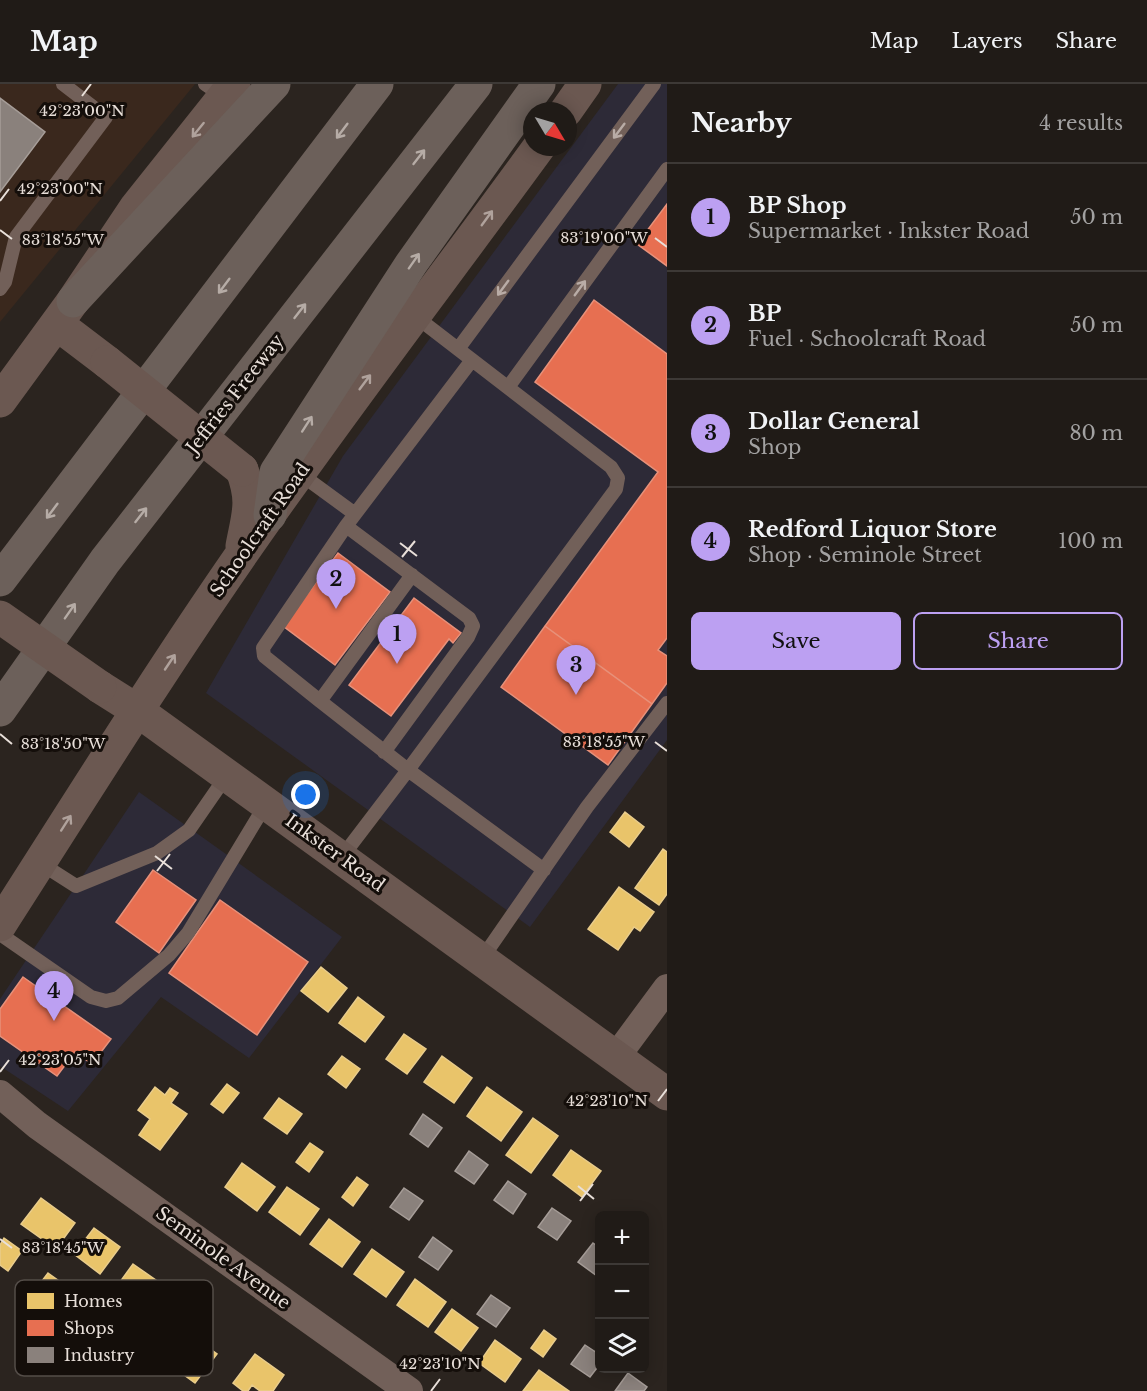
<!DOCTYPE html>
<html lang="en">
<head>
<meta charset="utf-8">
<style>
	:root { --surface:#201b17; --page:#282420; --text:#f1f3f6; --muted:#a2a1a1; --line:#3d3936; --accent:#bca0f2 }
	body { margin:0; font-family:"Libre Baskerville",serif; background:var(--page); color:var(--text) }
	.controls { position:absolute; right:18px; bottom:18px; display:grid; overflow:hidden; border-radius:9px; box-shadow:0 3px 15px #0003 }
	.controls button { width:54px; height:54px; display:grid; place-items:center; padding:0; border:0; border-bottom:2px solid var(--line); background:var(--surface); color:var(--text); font:30px sans-serif }
	.compass { position:absolute; left:523px; top:18px; width:54px; height:54px; border-radius:50%; background:var(--surface); box-shadow:0 3px 15px #0003; rotate:128deg }
	.you { position:absolute; left:306px; top:711px; width:21px; height:21px; margin:-15px; border:4px solid #fff; border-radius:50%; background:#1a73e8; box-shadow:0 0 0 9px #1a73e833 }
	.badge { display:grid; place-items:center; width:39px; height:39px; border-radius:50%; background:var(--accent); color:#111; font-size:20px; font-weight:700 }
	.pin { position:absolute; translate:-50% -50px; filter:drop-shadow(0 2px 3px #0008) }
	.pin::after { content:''; position:absolute; top:32px; width:21px; height:18px; background:inherit; clip-path:polygon(0 0,100% 0,50% 100%) }
	.list { margin:0; padding:0; list-style:none }
	h2 { display:flex; justify-content:space-between; align-items:center; height:78px; margin:0; padding:0 24px; font-size:26px }
	h2 small { font-size:20px; font-weight:400; color:var(--muted) }
	.list li { display:grid; grid-template-columns:39px 1fr auto; gap:18px; align-items:center; box-sizing:border-box; height:108px; padding:0 24px; border-top:2px solid var(--line) }
	.list b { display:block; font-size:22px; white-space:nowrap }
	.list p { margin:0; font-size:20px; white-space:nowrap; color:var(--muted) }
	.list em { font-size:20px; font-style:normal; color:var(--muted) }
	.actions { display:flex; gap:12px; padding:18px 24px }
	.actions a { flex:1; padding:14px 0; border:2px solid var(--accent); border-radius:9px; text-align:center; font-size:21px; color:var(--accent) }
	.actions .main { background:var(--accent); color:#111 }
	.icon { flex:none; width:33px; height:33px; fill:none; stroke:currentColor; stroke-width:2; stroke-linecap:round; stroke-linejoin:round }
	.map { position:relative; flex:none; width:667px; height:1307px; overflow:hidden }
	header { display:flex; align-items:center; gap:36px; box-sizing:border-box; height:84px; padding:0 30px; background:var(--surface); border-bottom:2px solid var(--line) }
	header strong { font-size:28px }
	nav { display:flex; gap:33px; margin-inline-start:auto; font-size:21px }
	main { display:flex }
	aside { flex:1; background:var(--surface) }
	.map>svg:first-child { display:block }
</style>
</head>
<body>
<header>
<strong>Map</strong>
<nav><a>Map</a><a>Layers</a><a>Share</a></nav>
</header>
<main>
<div class="map">
<svg width="667" height="1307" viewBox="0 0 667 1307">
	<rect width="100%" height="100%" fill="#2b241f"/>
	<path fill="#2d2a37" d="M618,0h49v656l-137,187 -324,-234 137,-237z
		M139,708l203,145 -93,121 -88,-61 -93,114 -68,-45v-67z"/>
	<path fill="#3a281d" d="M0,0h195l-195,238z"/>
	<path fill="#e9c46a" stroke="#e9cc8b" stroke-width="1.5" d="M625,728l19,15 -15,20 -19,-15z
		M663,765l4,3v42l-8,11 -24,-17z
		M619,803l35,25 -14,19 -6,-4 -16,23 -30,-21z
		M321,883l26,21 -19,24 -27,-21z
		M358,913l26,20 -19,25 -26,-19z
		M404,950l22,15 -19,25 -21,-15z
		M342,972l18,13 -14,19 -18,-14z
		M442,972l30,22 -18,25 -30,-21z
		M227,1000l12,9 -16,20 -12,-9z
		M155,1003l10,8 5,-7 8,5 -7,10 16,11 -27,36 -21,-15 11,-16 -12,-9z
		M487,1003l35,25 -21,29 -34,-25z
		M279,1014l23,16 -15,20 -23,-16z
		M533,1034l25,18 -27,37 -25,-18z
		M310,1059l13,9 -14,20 -13,-10z
		M571,1066l30,21 -19,26 -29,-22z
		M242,1079l33,24 -18,24 -32,-24z
		M357,1093l11,8 -15,21 -11,-9z
		M287,1103l32,22 -19,26 -31,-23z
		M41,1114l34,25 -19,26 -35,-25z
		M329,1135l31,23 -18,25 -32,-23z
		M94,1144l26,19 -20,27 -26,-20z
		M4,1154l18,13 -14,20 -8,-6v-20z
		M372,1165l32,23 -18,25 -32,-23z
		M133,1180l27,19 -16,22 -27,-19z
		M48,1189l18,13 -16,21 -18,-13z
		M415,1195l31,23 -18,25 -31,-22z
		M452,1225l26,19 -17,23 -26,-19z
		M544,1246l12,9 -13,18 -12,-9z
		M198,1256l19,14 -22,29 -19,-14z
		M495,1256l26,19 -16,23 -26,-19z
		M255,1270l29,21 -11,16h-13l-8,-6 -4,6h-5l-10,-8z
		M539,1286l30,21h-46z"/>
	<path fill="#e76f51" stroke="#e7917a" stroke-width="1.5" d="M667,120v62l-30,-22z
		M594,216l73,54v284l-9,12 9,6v27l-15,21 -107,-78 113,-154 -123,-90z
		M338,469l52,39 -55,73 -52,-39z
		M414,514l47,35 -8,10 -4,-4 -58,77 -42,-31z
		M545,542l107,78 -44,61 -107,-78z
		M153,786l43,30 -37,53 -43,-31z
		M220,816l88,62 -51,73 -88,-62z
		M23,893l88,62 -19,25 -17,-12 -18,24 -57,-40v-27z"/>
	<path fill="#8a817c" stroke="#a69d98" stroke-width="1.5" d="M0,14l45,34 -45,60z
		M423,1030l19,14 -14,19 -18,-13z
		M469,1067l19,14 -14,19 -19,-13z
		M508,1097l18,13 -13,20 -19,-14z
		M404,1104l19,13 -14,19 -19,-13z
		M552,1124l19,13 -14,19 -19,-13z
		M433,1153l19,14 -14,19 -19,-13z
		M593,1159l7,5v25l-3,3 -19,-14z
		M491,1211l19,13 -14,19 -19,-13z
		M585,1261l15,10v9l-10,13 -19,-13z
		M628,1289l19,14 -3,4h-29z"/>
	<g fill="none" stroke-linecap="round" stroke-linejoin="round">
		<path stroke="#726059" stroke-width="14" d="M205,0l19,13
			M0,205l5,-7 11,-45 90,-120 -43,-33
			M458,265l196,-265
			M509,302l158,-217
			M299,389l56,41
			M346,442l123,92 4,8 -5,11 -84,115
			M412,491l-92,126 88,69 208,-281 2,-11 -7,-11 -196,-151
			M320,617l-56,-45 -1,-8 83,-122 126,-166
			M341,774l67,-88 136,100
			M40,779l36,23 81,-33 32,-23 38,-55
			M0,850l91,63 15,4 12,-3 51,-43 19,-22 78,-129
			M481,876l106,-153 80,-104"/>
		<path stroke="#726059" stroke-width="28" d="M616,973l51,-69
			M0,1010l37,31 372,266"/>
		<path stroke="#6b5851" stroke-width="33" d="M566,27l19,-27
			M57,240l50,38
			M0,317l73,-100 63,-94 98,-123
			M242,462c6,-32 12,-44 0,-76
			M100,603l38,24 529,383
			M0,841c79,-123 156,-247 239,-367 96,-139 200,-274 300,-411"/>
		<path stroke="#6c605a" stroke-width="33" d="M73,217l201,-217
			M270,431l6,-43 135,-208 128,-180
			M0,496l377,-496
			M0,626l105,-149 371,-477"/>
		<path stroke="#6b5851" stroke-width="33" d="M107,278l135,108
			M0,533l100,70"/>
	</g>
	<defs><path id="oneway-shaft" d="M-6 0H5M1.5-3L5.5 0L1.5 3" fill="none" stroke-width="1.6" stroke-linecap="round" stroke-linejoin="round" transform="scale(1.5)"/></defs>
	<g stroke="#b0a29c">
		<use href="#oneway-shaft" transform="translate(198 46) rotate(129)"/>
		<use href="#oneway-shaft" transform="translate(487 134) rotate(-54)"/>
		<use href="#oneway-shaft" transform="translate(365 298) rotate(-53)"/>
		<use href="#oneway-shaft" transform="translate(170 578) rotate(-56)"/>
		<use href="#oneway-shaft" transform="translate(66 739) rotate(-57)"/>
	</g>
	<g stroke="#b6aca6">
		<use href="#oneway-shaft" transform="translate(342 47) rotate(127)"/>
		<use href="#oneway-shaft" transform="translate(419 73) rotate(-52)"/>
		<use href="#oneway-shaft" transform="translate(414 177) rotate(-55)"/>
		<use href="#oneway-shaft" transform="translate(224 202) rotate(127)"/>
		<use href="#oneway-shaft" transform="translate(300 227) rotate(-52)"/>
		<use href="#oneway-shaft" transform="translate(307 340) rotate(-57)"/>
		<use href="#oneway-shaft" transform="translate(52 427) rotate(127)"/>
		<use href="#oneway-shaft" transform="translate(141 431) rotate(-52)"/>
		<use href="#oneway-shaft" transform="translate(70 527) rotate(-55)"/>
	</g>
	<g stroke="#b9aca6">
		<use href="#oneway-shaft" transform="translate(619 47) rotate(127)"/>
		<use href="#oneway-shaft" transform="translate(503 204) rotate(126)"/>
		<use href="#oneway-shaft" transform="translate(580 204) rotate(-54)"/>
	</g>
	<path fill="none" stroke="#e8dfd9" stroke-width="2" d="M82,12l9,-12M0,117l9,-12M0,146l12,9M655,154l12,9M400,459l17,13M402,473l13,-16M0,650l12,10M655,658l12,9M155,772l17,13M157,787l13,-17M0,988l9,-12M658,1017l9,-12M578,1102l16,13M580,1117l13,-17M0,1155l12,9M431,1307l9,-12"/>
	<g text-anchor="middle" dominant-baseline="central" stroke-width="6" stroke-linejoin="round" paint-order="stroke">
		<g font-size="18" fill="#e8dfd9" stroke="#140e0a">
			<text transform="translate(235 310) rotate(-52)">Jeffries Freeway</text>
			<text transform="translate(260 446) rotate(-55)">Schoolcraft Road</text>
			<text transform="translate(335 769) rotate(36)">Inkster Road</text>
			<text transform="translate(223 1174) rotate(36)">Seminole Avenue</text>
		</g>
	</g>
	<rect x="15" y="1196" width="198" height="96" rx="9" fill="#140e0a" stroke="#544d48" stroke-width="1.5"/>
	<rect x="27" y="1209" width="27" height="16" fill="#e9c46a"/>
	<rect x="27" y="1236" width="27" height="16" fill="#e76f51"/>
	<rect x="27" y="1263" width="27" height="16" fill="#8a817c"/>
	<g font-size="16" fill="#e8dfd9">
		<text x="64" y="1223">Homes</text>
		<text x="64" y="1250">Shops</text>
		<text x="64" y="1277">Industry</text>
	</g>
	<g font-size="15" text-anchor="middle" fill="#e8dfd9" stroke="#140e0a" stroke-width="6" stroke-linejoin="round" paint-order="stroke">
		<text x="82" y="32">42°23'00"N</text>
		<text x="60" y="110">42°23'00"N</text>
		<text x="604" y="159">83°19'00"W</text>
		<text x="63" y="161">83°18'55"W</text>
		<text x="604" y="663">83°18'55"W</text>
		<text x="63" y="665">83°18'50"W</text>
		<text x="60" y="981">42°23'05"N</text>
		<text x="607" y="1022">42°23'10"N</text>
		<text x="63" y="1169">83°18'45"W</text>
		<text x="440" y="1285">42°23'10"N</text>
	</g>
</svg>
<div class="controls">
<button>+</button>
<button>−</button>
<button><svg class="icon" aria-label="layers" viewBox="0 0 24 24"><path d="M12 4l9 5-9 5-9-5zM3 14l9 5 9-5"/></svg></button>
</div>
<svg class="compass" viewBox="-18 -18 36 36"><path d="M0-13l5 13h-10z" fill="#e53935"/><path d="M0 13l5-13h-10z" fill="#a2a1a1"/></svg>
<div class="you"></div>
<div class="pin badge" style="left:397px;top:580px">1</div>
<div class="pin badge" style="left:336px;top:525px">2</div>
<div class="pin badge" style="left:576px;top:611px">3</div>
<div class="pin badge" style="left:54px;top:937px">4</div>
</div>
<aside>
<h2>Nearby<small>4 results</small></h2>
<ul class="list">
<li><span class="badge">1</span><div><b>BP Shop</b><p>Supermarket · Inkster Road</p></div><em>50 m</em></li>
<li><span class="badge">2</span><div><b>BP</b><p>Fuel · Schoolcraft Road</p></div><em>50 m</em></li>
<li><span class="badge">3</span><div><b>Dollar General</b><p>Shop</p></div><em>80 m</em></li>
<li><span class="badge">4</span><div><b>Redford Liquor Store</b><p>Shop · Seminole Street</p></div><em>100 m</em></li>
</ul>
<div class="actions"><a class="main">Save</a><a>Share</a></div>
</aside>
</main>
</body>
</html>
